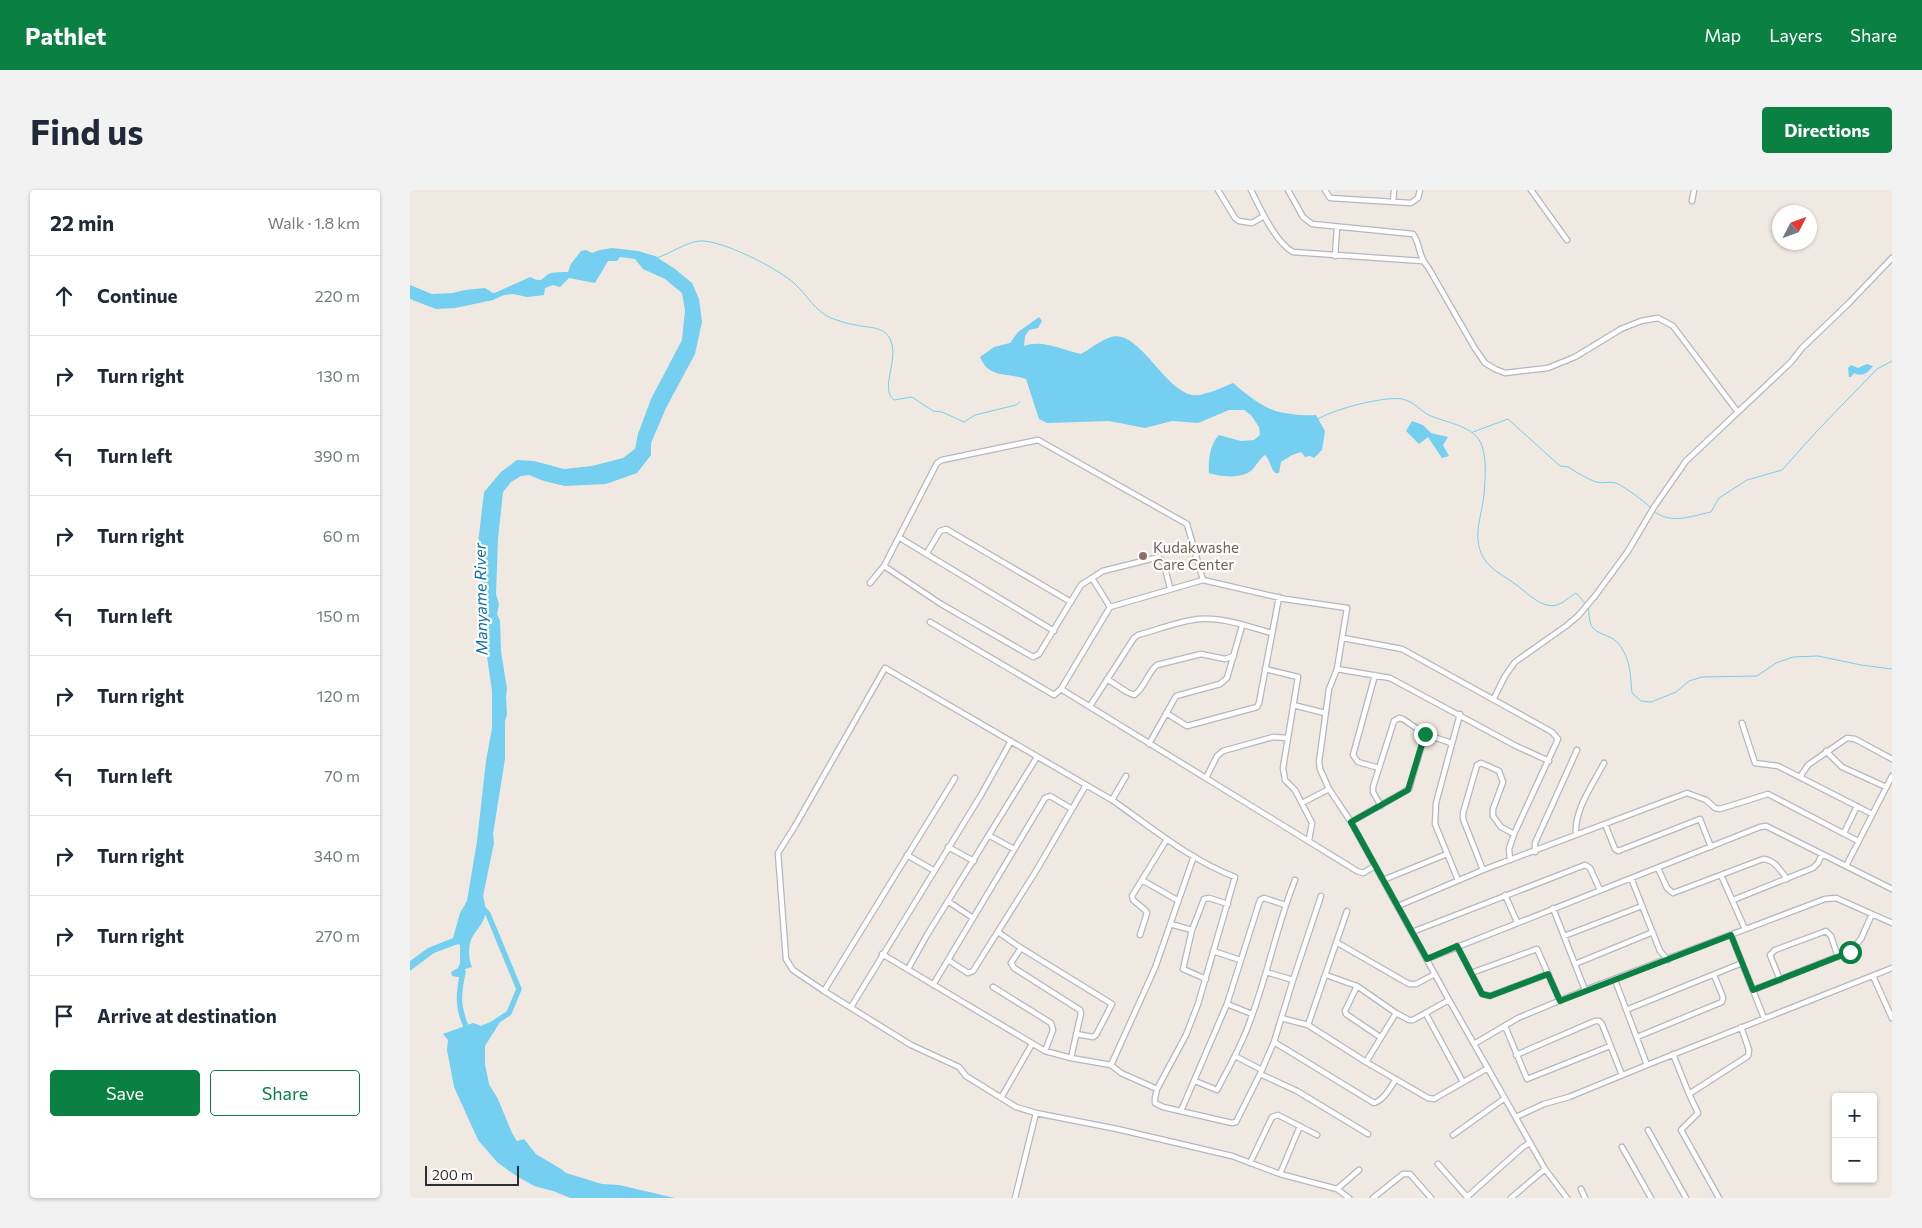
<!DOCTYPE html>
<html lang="en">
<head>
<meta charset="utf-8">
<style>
	:root { --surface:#fff; --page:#f2f2f3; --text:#1f2937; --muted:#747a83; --line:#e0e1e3; --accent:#0b8043 }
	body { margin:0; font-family:Commissioner,sans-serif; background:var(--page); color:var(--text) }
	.controls { position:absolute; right:15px; bottom:15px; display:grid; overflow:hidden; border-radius:5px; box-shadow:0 1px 4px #0004 }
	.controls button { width:45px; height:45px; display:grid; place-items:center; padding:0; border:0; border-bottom:1px solid var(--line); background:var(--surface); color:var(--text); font:25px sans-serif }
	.compass { position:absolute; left:1362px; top:15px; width:45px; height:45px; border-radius:50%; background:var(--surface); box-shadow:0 1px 4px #0004; rotate:48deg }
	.scale { position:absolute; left:15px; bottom:12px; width:94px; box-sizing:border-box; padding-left:5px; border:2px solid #2e2e2e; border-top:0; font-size:14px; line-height:18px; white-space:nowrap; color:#2e2e2e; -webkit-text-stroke:4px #fff; paint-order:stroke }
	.stop { position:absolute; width:15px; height:15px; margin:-11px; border:4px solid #0b8043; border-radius:50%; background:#fff }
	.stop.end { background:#0b8043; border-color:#fff; box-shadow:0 1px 5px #0008 }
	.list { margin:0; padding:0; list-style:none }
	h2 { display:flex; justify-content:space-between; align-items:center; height:65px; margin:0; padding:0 20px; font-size:21px }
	h2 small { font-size:16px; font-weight:400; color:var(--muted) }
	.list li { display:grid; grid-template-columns:32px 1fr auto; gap:15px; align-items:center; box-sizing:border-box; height:80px; padding:0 20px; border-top:1px solid var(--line) }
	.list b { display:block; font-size:19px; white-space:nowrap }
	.list em { font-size:16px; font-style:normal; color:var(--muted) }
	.actions { display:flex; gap:10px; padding:15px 20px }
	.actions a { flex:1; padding:11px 0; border:1px solid var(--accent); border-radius:5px; text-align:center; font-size:18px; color:var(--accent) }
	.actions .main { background:var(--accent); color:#fff }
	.icon { flex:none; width:28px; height:28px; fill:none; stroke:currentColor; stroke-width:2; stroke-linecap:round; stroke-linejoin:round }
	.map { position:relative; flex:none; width:1482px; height:1008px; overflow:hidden; border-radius:5px }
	header { display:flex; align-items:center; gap:30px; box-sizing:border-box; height:70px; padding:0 25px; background:var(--accent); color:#fff }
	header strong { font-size:24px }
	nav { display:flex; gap:28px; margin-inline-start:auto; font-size:18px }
	.intro { display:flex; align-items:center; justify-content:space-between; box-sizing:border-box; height:120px; padding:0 30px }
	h1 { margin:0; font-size:35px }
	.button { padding:12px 22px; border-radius:5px; background:var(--accent); color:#fff; font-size:18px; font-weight:700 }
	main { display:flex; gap:30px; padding:0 30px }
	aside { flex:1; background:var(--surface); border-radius:5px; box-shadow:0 1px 4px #0004 }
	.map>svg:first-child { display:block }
</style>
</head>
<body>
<header>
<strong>Pathlet</strong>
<nav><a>Map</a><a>Layers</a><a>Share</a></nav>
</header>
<div class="intro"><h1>Find us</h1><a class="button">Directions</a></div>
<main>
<aside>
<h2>22 min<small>Walk · 1.8 km</small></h2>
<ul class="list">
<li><svg class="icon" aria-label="ahead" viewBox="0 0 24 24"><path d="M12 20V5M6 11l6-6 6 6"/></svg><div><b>Continue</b></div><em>220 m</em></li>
<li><svg class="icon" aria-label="right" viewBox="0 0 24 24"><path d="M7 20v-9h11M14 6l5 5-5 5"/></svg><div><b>Turn right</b></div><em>130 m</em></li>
<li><svg class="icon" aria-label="left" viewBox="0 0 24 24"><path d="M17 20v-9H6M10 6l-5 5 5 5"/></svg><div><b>Turn left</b></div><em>390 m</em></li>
<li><svg class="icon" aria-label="right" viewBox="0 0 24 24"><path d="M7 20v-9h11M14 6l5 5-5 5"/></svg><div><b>Turn right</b></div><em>60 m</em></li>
<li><svg class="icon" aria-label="left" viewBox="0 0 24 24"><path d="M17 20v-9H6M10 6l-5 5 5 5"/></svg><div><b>Turn left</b></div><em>150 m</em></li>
<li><svg class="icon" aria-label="right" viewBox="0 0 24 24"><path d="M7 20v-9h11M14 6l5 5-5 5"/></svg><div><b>Turn right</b></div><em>120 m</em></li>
<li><svg class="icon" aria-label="left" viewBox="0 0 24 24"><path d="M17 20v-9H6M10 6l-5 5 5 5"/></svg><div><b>Turn left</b></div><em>70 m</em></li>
<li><svg class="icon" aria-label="right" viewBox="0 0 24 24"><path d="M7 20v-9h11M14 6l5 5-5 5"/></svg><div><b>Turn right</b></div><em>340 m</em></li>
<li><svg class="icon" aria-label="right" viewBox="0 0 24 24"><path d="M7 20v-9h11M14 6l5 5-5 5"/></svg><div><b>Turn right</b></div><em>270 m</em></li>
<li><svg class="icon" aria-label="arrive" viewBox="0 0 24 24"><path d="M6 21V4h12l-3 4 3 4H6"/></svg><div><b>Arrive at destination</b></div></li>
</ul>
<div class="actions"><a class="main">Save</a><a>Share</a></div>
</aside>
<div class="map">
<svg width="1482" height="1008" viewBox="0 0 1482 1008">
	<rect width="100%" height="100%" fill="#efe9e1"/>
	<path fill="#75cff0" d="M202,58l26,3 17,5 20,13 17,14 7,16 3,23 -7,32 -29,54 -15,35v12l-14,18 -31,11 -41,2 -21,-5 -15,-6 -8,1 -10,6 -8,10 -5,47 -2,55 3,10 -2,10 3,7 1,30 6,38 -1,8 1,17 -2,7v38l-12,75 1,9 -11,53c2,6 3,13 2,19 -2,9 -8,14 -12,21 -5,7 -5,23 -1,31l-7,2 -1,9 -12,-2 -1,-4 7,-4 2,-5v-18l-2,-1 -24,9 -24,18v-10l18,-13 25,-10 7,-25 7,-12 10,-60 9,-80 6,-33v-37l-10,-69v-39l-4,-39 6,-52 17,-20 16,-12 17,1 30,8 28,-3 31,-8 12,-9 3,-15 13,-35 31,-59 3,-30 -3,-17 -17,-14 -22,-10 -8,-10 -15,-2 -3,4h-9l-13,22 -26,-5 -9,9 -7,-2 -8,3 -1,7 -17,2 -14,-3 -9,1 -11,5 -38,8 -19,1 -26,-10v-14l22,9 21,-1 12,-3 20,-2 8,5 4,-1 33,-15c15,8 11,-1 21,-4 5,-1 12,-1 17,-1l3,-8 10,-13 5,-1 6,3 8,-3z
		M629,127l3,4 -4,7 -9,2 -4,6 -1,10c18,-7 39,4 57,8 9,-5 20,-14 30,-17 28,-8 52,52 81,58 11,2 31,-8 41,-12 11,9 26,22 40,27 10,4 32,6 43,5l9,16 -3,19 -8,8 -4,-2 -5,1 -4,-5 -9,3 -11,7 -2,11h-4c-5,-6 -5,-13 -10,-18 -6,4 -8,10 -13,15 -10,9 -31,7 -43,3 -1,-13 1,-29 10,-38l22,6 13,-1 6,-5 -1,-8 -8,-12 -7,-5h-15l-31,13 -26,-2 -27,7 -36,-7 -62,2 -8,-4 -13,-40c-20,-7 -37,0 -46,-22l14,-10 16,-4 8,-11z
		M1457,174l6,2c-5,7 -11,11 -19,7l-3,4h-2l-1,-9 3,-3 7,3z
		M1002,231l11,4 8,8 17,4 -5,8 6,11 -7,2 -14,-21 -9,7 -13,-13z
		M87,829h5l-17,27v18l4,20 9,15 14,34 5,8 7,-2 12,15 25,15 5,4 36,11 17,1 56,13h-105l-17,-7 -19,-5 -19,-11 -18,-13 -19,-22 -24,-53 -7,-37 1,-10 -5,-6 30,-11 8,3z"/>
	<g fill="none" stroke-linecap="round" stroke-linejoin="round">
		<path stroke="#75cff0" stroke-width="1" d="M247,68c14,-5 28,-15 42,-17 22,-2 80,28 96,43 12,11 20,27 36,34 8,3 17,6 25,7 12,3 28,1 34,14 10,21 -11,49 4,61l18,-3 21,14 9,1 22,10 11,-7 41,-10 4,-3
			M908,229c16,-10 66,-23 84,-20 12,2 19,13 29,17 16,7 45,10 51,30 5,14 3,34 2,49 -3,25 -15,50 6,71 8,8 19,13 28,20 10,8 25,23 39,19 7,-2 13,-9 19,-12l9,10
			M1063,242l35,-13 52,47 9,1c4,4 21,13 27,15 6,2 14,-1 20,1 12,6 25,16 35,25
			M1244,321c16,14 38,5 57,1l8,-14 28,-18 35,-10 35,-39 60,-62 15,-8
			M1178,416c1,6 1,14 3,19 5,10 18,9 26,17 14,16 13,32 15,51l9,8 10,1 25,-10 13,-11 13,-4 55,-1 19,-13 17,-6 25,-1 43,9 31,4"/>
		<path stroke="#75cff0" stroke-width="5.5" d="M71,716l7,8 31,75 -10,24 -15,10
			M53,782c-5,23 -6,36 5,59"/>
		<g stroke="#b4b7c1" stroke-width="7">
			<path id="minor" d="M808,0l17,28 4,3 13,2 12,-7
				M841,0c9,18 24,52 42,62l129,9
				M878,0l15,27 9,7 101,10c8,11 5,23 15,33l46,80 11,16 10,6 10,4 43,-5 27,-11 46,-28 20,-8 17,-3 15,8 64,85
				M915,0l5,8 81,5 7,-5 2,-8
				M1121,0l36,50
				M1282,11l2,-11
				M983,12l1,-12
				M925,66l2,-28
				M490,348l154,93
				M517,363l13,-22 6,-2 125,73
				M474,376l53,-103 5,-3 96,-20 149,84 16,56
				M682,388l18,29
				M460,393l14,-17 57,38 92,53 6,-3 42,-69 22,-14 56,-14 5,7 6,24
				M520,432l124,73 7,-6 49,-82 93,-27 82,19 62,9 -10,61 -8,20 -10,73 1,7 9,20 22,33 98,178 96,169 22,29
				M933,448l59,11 150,83 6,7 -44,95 -5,15 1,11
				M855,479l33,8 -15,91 2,12 10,10 17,33 -3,17
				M927,479l53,9 126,68 33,15
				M965,485l-22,80 5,7 21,6
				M697,489l20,13 7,3c11,-7 13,-22 23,-30l44,-11 24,5 9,-3
				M651,499l296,182 6,2 12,-7
				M1084,508l11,-22 10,-14 51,-36 12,-10 17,-20 33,-45 26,-44 32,-46 105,-99 11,-14 47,-45 43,-45
				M883,515l32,8
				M680,516l44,-68 4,-3c19,-5 41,-14 61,-16 25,-2 50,8 73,14
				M756,523l21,13 70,-19 2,-4 20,-106
				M1332,533l13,40 23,3 94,48
				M739,554l27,-48 44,-12 7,-6 15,-52
				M1416,561l16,16 44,20
				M716,586l-14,24 -227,-132 -90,158 -17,27 8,106 7,11 31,21 87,54 48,22 7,9 50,31 20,6 81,16 115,27 48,18 57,15 12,9
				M1390,587l8,-12 39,-27 8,1 37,20
				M796,588l11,-22 6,-5 50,-14 14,1
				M702,610c39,27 78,60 123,77l-37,127 -12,31 -29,54 -2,9v5l8,4 69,16 4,-1 24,-48 14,-32 19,-62 -27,-8
				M892,613l27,-14
				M971,616l-8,-14v-5l21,-66 5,-3 4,1 22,15 26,9
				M941,632l58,-33 16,-55
				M1195,634l10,25 3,2 82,-32 11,28
				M1434,643l13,-27
				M1166,644c-2,-24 17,-50 28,-71
				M580,646l24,13
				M538,657l26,14
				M1125,662v-9l42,-93
				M497,665l26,15
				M1436,676l46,-90
				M1248,678l9,20 6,5 90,-34c12,1 17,11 24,20
				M1073,680l-20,-51v-6l14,-48 4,-2 18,8 4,11 -10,27v7l8,11 13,7
				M1311,685l24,54
				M1221,688l29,73 8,9
				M732,690l35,20
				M973,690l64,-26
				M1048,690l-23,-56 1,-21 24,-89
				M1095,705l12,27
				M1323,710l80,-32 5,-5 4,-9
				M539,712l24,16
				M988,716l85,-36 204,-77 19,7 9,8 5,1 48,-15 90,47
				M1143,718l32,82
				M760,734l22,6
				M588,742l23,16 91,56 -16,31 -3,2 -17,-3
				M1002,742l173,-67 5,3 10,22
				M730,745l7,-22 -2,-3 -12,-10 -1,-4 35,-57
				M1321,745l33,83
				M1154,746l78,-30
				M926,752l73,42h7l19,-10
				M1047,756l25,48 8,2 58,-22
				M611,758l-10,15 3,5 66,42 1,3 -10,45
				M803,761l27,9
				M472,764l163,97 26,7 40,7 10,8 36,16
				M1017,769l333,-132 6,-1 126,63
				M538,770l20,13 5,-2 63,-100 50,-86
				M1165,774l78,-32
				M498,779l19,-34 110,-178
				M1061,783l66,-24 23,52
				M916,785l31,11 39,27 -30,49
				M1463,786l19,42
				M796,789l-23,-10 9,-39 12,-31 5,-1 19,6
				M883,790l28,-84
				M1370,790l-10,-25 5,-5 51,-19 5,5 7,21
				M523,795l112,-187 5,-2 22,13
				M947,796l-12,25 1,3 34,23
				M583,797l58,36 2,7 -8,21
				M1343,800l96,-38 12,-13 11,-25
				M414,801l131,-213
				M817,814l25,10
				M441,817l130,-212 30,-54
				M1216,820l116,-47
				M986,823l13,7h4l36,-20
				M1016,824l37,68
				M871,828l27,7 58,37 62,36 6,1 5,-3 49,-28
				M898,835l39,-114
				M1095,836l22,53 83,-33
				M1227,847l85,-35 1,-5 -9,-22
				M864,852l100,61c10,-3 16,-15 22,-24
				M1064,854l44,-26 67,-28 240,-91 11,-1 56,25
				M1263,864l16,40 59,-38 1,-6 -8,-23
				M1106,865l79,-34h4l3,3 20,51
				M825,866l27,14
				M701,875l44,-97 39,-112
				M1237,875l245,-97
				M850,884l37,17 71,43
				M785,891l22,9c10,-19 20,-37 28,-56 21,-50 30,-104 50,-154
				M1279,904l9,19 -17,17 38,68
				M591,908l31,-54
				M771,921l46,-107 33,-104 4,-2 21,7
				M1106,927l28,-13 25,-7 78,-32 -32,-85
				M1238,940l38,68
				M1043,945l52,-37
				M1212,957l29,51
				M840,973l22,-46 6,-2 39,20
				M1028,974l30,34
				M870,984l20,-48
				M927,999l22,-19
				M1171,999l4,9
				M1057,1007l56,-50 7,-4
				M605,1008l21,-85
				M963,1008l30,-24h7l21,24
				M1101,1008l34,-29"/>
		</g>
		<use href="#minor" stroke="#fff" stroke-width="4.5"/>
	</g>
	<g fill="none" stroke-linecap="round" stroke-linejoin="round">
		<path stroke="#0b8043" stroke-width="6" d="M1015,544l-17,56 -57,32 76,137 30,-13 25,48 8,2 58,-22 12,27 171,-66 22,55 97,-38"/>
	</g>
	<circle fill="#8d6e63" stroke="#fff" stroke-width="2" cx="733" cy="366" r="5"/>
	<g text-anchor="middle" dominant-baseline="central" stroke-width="4.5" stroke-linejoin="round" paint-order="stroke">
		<g font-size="15" fill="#785e54" stroke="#fff" text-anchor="start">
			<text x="743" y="357">Kudakwashe<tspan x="743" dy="17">Care Center</tspan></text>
		</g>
		<g font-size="16" font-style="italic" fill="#0d6fa3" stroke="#fff">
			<text transform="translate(70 409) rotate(-91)">Manyame River</text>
		</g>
	</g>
</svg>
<div class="controls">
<button>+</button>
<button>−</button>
</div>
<svg class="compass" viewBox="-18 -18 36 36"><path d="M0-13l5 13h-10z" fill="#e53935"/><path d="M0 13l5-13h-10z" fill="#747a83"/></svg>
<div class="scale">200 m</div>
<div class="stop" style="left:1440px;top:762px"></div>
<div class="stop end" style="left:1015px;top:544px"></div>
</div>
</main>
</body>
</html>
